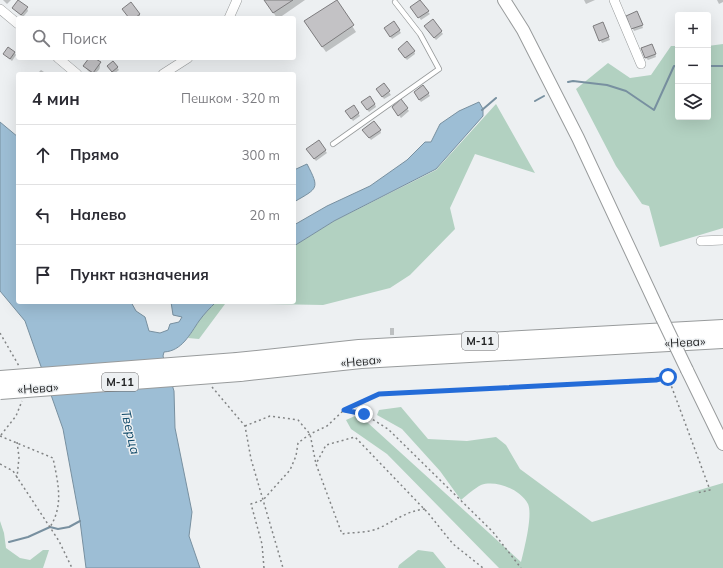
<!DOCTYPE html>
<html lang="ru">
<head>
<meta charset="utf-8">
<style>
	:root { --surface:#fff; --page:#f2f2f3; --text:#2b2b33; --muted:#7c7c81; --line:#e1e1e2 }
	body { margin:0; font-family:Mulish,sans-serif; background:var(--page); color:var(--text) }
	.controls { position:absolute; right:12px; top:12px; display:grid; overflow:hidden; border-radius:4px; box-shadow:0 4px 16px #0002 }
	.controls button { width:36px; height:36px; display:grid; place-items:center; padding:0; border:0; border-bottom:1px solid var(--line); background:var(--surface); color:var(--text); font:20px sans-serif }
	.stop { position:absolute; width:12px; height:12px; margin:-9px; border:3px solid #246cd8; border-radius:50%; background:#fff }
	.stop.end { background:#246cd8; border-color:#fff; box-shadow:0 1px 4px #0008 }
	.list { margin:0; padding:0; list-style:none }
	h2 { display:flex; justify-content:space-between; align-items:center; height:52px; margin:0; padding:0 16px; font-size:17px }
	h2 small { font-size:13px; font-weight:400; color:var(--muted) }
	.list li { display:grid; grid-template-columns:26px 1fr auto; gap:12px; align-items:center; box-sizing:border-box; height:60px; padding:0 16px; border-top:1px solid var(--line) }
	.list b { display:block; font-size:15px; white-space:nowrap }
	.list em { font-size:13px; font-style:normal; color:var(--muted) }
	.icon { flex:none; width:22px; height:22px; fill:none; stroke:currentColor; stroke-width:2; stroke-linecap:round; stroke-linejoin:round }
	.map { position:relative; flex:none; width:723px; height:568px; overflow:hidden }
	.search { position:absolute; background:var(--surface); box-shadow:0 4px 16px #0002; left:16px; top:16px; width:280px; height:44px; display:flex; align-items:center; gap:10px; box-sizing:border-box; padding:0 14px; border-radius:4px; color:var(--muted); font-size:15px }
	.panel { position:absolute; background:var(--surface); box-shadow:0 4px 16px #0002; left:16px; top:72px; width:280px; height:232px; border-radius:4px }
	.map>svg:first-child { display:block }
</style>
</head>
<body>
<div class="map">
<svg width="723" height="568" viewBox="0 0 723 568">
	<rect width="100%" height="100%" fill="#edf0f2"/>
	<path fill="#b2d1c1" d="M723,44v184l-63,19 -11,-41 -7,-2 -26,-38 -40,-77 32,-26 22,15 21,-3 20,-29h7v71h30v-71z
		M496,104l39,69 -60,-19 -25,54 5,21 -45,46 -20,13 -67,17 -55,-1 -3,-2h29v-56l40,-25 102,-51z
		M216,302h14l-5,2 -26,35 -11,-1 11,-18z
		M401,407l27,32 39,2 29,-4 10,8 14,24 72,53 131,-39v85h-224l-112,-114 -36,-25 -5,-9 9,-4 13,7 153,139c3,-12 12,-47 7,-58 -8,-15 -32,-24 -47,-19 -6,3 -14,10 -20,15l-21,-29 -38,-42 -25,-14 2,-5z
		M0,521l4,12 2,15 14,10 10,2 13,-10h6l-6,18h-43z
		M418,550l15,2 13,16h-48l1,-3z"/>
	<path fill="#9dbed5" stroke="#7890a0" d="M479,102l4,7v7l-47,53 -102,52 -40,25v-21l33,-19 43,-20 37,-26 18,-18h6l9,-18 19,-13z
		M0,122l18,15v165h113l5,9 9,6 4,14 11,2 8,-3 2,-6 9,-2 3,-5 -9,-2 -2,-13h45c-6,6 -12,12 -17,19 -9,13 -17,30 -35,31l-1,4 11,35 1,37 17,84 -3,24 11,32h-114l-6,-47 -17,-92 -38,-108 -25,-30z
		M307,164c13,25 11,24 -13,38v-32z"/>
	<path fill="#0003" d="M3,0h8l-4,4z
		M265,0h40l-26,18h-2z
		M584,0h11l-9,4z
		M717,0h6v2l-4,2z
		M336,1l20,31 -30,20 -17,-24z
		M131,4l9,11v3h-11z
		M13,8h14l1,3 -5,6z
		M413,9l15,3 2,2 -9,6z
		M638,15l5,13 -9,3 -7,-15z
		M433,21l10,13 -7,6 -9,-11z
		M394,22l7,11 -9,6 -7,-11z
		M604,26l6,14 -8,3 -8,-16z
		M653,48l3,9 -8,3 -2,-2z
		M414,51l1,3 -8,6 -7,-8z
		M14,52l2,3 -4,6 -8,-7z
		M86 66a7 7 0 1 1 14 0a7 7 0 1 1-14 0Z
		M113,62l6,8 -5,4 -4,-5z
		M41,70l6,4h-10z
		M384,85l7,10 -7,4 -5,-7z
		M428,93l2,3 -9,6 -5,-7z
		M401,101l8,10 -8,7 -6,-8z
		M375,104l1,3 -7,5 -5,-7z
		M354,107l6,9 -7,5 -5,-7z
		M380,130l1,3 -10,7 -6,-8z
		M319,142l8,11 -11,8 -7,-9z
		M390,328h4v7h-4z"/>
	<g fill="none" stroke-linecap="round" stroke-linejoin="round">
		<path stroke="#7890a0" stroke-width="2" d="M708,66h15
			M568,82l5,-1 34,4 19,6 28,19 20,-44h4
			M535,101l9,-5
			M482,110l14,-12
			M9,542l19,-5 22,-10 8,2 11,-2 11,-6"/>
	</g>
	<path fill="#c3c2c5" stroke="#7d7c7e" d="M18,0l10,7 -7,8 -9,-7z
		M264,0h29l-20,13z
		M337,0l17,25 -32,22 -18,-26z
		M420,0l9,11 -11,7 -8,-11z
		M131,2l9,12 -5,4h-6l-7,-9z
		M637,11l6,14 -12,4 -5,-13z
		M433,19l9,12 -8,7 -10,-12z
		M394,21l6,9 -10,7 -6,-9z
		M603,22l6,15 -10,4 -6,-15z
		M407,41l8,10 -10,7 -7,-9z
		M652,44l4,10 -11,4 -4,-10z
		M8,47l7,5 -5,7 -7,-5z
		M89,58h5l7,4 -8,11 -10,-7z
		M113,61l5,6 -6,5 -5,-6z
		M384,83l6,8 -8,6 -6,-8z
		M423,85l6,8 -10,7 -5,-8z
		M370,96l5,8 -8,6 -6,-8z
		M401,99l7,9 -10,8 -6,-9z
		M354,105l5,8 -8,6 -6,-8z
		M374,121l7,9 -12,8 -7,-8z
		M319,140l7,10 -12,9 -8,-10z"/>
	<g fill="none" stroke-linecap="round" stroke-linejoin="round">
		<g stroke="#989b9c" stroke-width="6">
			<path id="service" d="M333,144l106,-75 -19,-35 -25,-32"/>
		</g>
		<g stroke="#989b9c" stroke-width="10">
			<path id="minor" d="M614,0l27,64
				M0,9l18,15
				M229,18l8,-18
				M58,58l19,16
				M163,74l25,-16
				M701,241l22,-1"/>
		</g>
		<g stroke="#989b9c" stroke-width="14">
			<path id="secondary" d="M504,0l19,30 55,108 84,180
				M687,370l36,74"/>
		</g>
		<g stroke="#989b9c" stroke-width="18">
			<path id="motorway" d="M237,361l122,-13 364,-20
				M240,373l121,-13 362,-20"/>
		</g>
		<path stroke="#828485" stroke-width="1.5" stroke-dasharray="2 3" stroke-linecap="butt" d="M0,333l19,33
			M668,377l42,113 -13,3
			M212,387l33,39 6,33 32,109
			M344,410l35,-16 277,-14 21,-7
			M245,426l25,-10 28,4 12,14 6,30
			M1,435l15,-19 6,-15
			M0,436l53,22c5,25 11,47 -3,69
			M17,442l2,15 -2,21
			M0,464l13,7 46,70 13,27
			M425,509c-19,2 -30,12 -46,19 -10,5 -26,4 -37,6l-26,-70 10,-19 29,-8 73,76 25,31 30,24
			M264,568l-2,-24 -11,-40 12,-4 27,-30 6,-14 2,-13 12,-9 17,-8 17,-16 20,4 24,15 105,103 28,36"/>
		<use href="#service" stroke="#fff" stroke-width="4.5"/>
		<use href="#minor" stroke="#fff" stroke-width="9"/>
		<use href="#secondary" stroke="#fff" stroke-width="12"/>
		<use href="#motorway" stroke="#fff" stroke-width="16"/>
		<g stroke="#989b9c" stroke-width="14" stroke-linecap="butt">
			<path id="secondary-bridge" d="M662,318l25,52"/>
		</g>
		<g stroke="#989b9c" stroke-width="18" stroke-linecap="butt">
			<path id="motorway-bridge" d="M0,379l237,-18
				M0,391l240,-18"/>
		</g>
		<use href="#secondary-bridge" stroke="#fff" stroke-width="12"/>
		<use href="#motorway-bridge" stroke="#fff" stroke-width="16"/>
	</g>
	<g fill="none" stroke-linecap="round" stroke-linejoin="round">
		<path stroke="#246cd8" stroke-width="5" d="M364,414l-20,-4 35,-16 277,-14 12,-3"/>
	</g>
	<g text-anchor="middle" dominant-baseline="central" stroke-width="3" stroke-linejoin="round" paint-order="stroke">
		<g fill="#edf0f2" stroke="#606162" stroke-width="1">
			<rect x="462" y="332" width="36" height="18" rx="3"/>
			<rect x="102" y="373" width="36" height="18" rx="3"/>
		</g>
		<g font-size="11" font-weight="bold" fill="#232425">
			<text x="480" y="341">М-11</text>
			<text x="120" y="382">М-11</text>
		</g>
		<g font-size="12" fill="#232425" stroke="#edf0f2">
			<text transform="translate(685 342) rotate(-3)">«Нева»</text>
			<text transform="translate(361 361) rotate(-5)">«Нева»</text>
			<text transform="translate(38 388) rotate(-4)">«Нева»</text>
		</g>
		<g font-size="13" font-style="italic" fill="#0b4666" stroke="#edf0f2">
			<text transform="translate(131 432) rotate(77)">Тверца</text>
		</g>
	</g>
</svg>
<div class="controls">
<button>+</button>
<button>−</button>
<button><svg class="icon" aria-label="layers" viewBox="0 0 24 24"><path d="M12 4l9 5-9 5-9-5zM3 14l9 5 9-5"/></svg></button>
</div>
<div class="stop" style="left:668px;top:377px"></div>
<div class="stop end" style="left:364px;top:414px"></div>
<div class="search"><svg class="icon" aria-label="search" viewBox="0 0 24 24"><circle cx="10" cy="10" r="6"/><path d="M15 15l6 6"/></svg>Поиск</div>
<section class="panel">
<h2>4 мин<small>Пешком · 320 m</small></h2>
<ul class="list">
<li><svg class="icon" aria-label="ahead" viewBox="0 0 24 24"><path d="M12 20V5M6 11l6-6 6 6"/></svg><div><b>Прямо</b></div><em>300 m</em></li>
<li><svg class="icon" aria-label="left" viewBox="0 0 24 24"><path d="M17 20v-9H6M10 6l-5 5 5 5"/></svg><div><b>Налево</b></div><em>20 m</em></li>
<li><svg class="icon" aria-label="arrive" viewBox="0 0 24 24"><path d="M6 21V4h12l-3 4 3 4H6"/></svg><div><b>Пункт назначения</b></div></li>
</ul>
</section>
</div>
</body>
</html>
